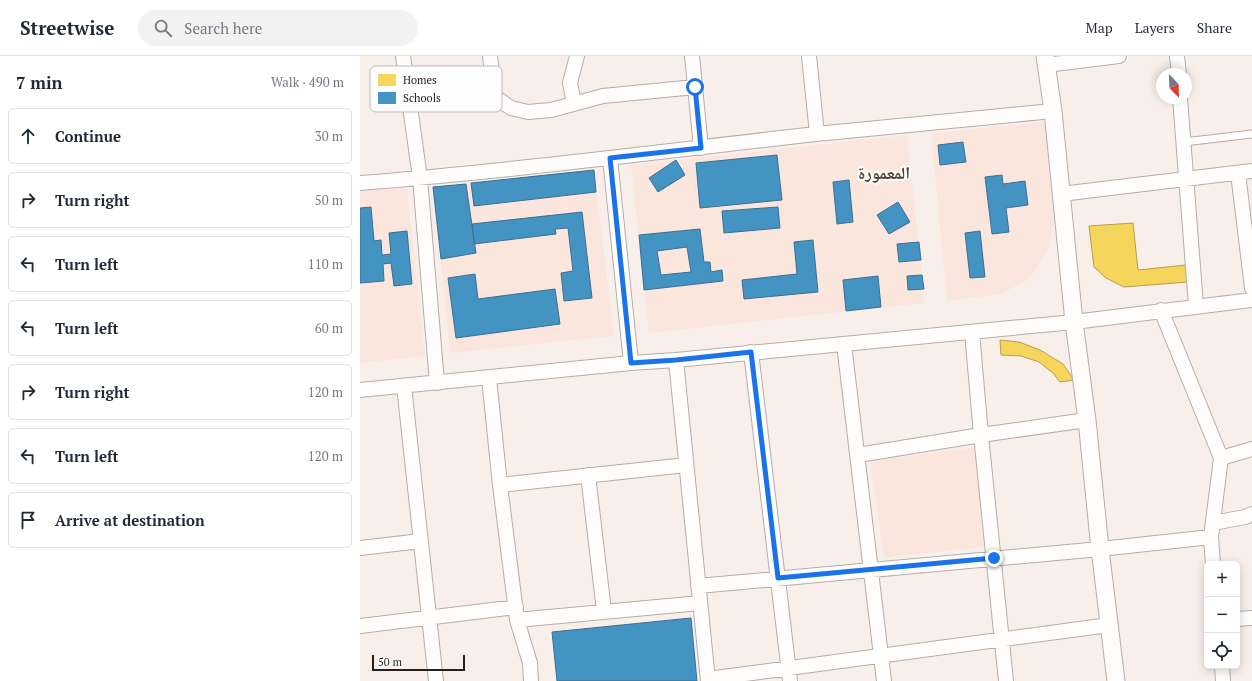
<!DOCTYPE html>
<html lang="en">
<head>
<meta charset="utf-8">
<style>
	:root { --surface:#fff; --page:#f2f2f3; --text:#1f2937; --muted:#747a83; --line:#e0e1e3 }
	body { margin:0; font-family:"PT Serif","Noto Naskh Arabic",serif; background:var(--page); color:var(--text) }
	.controls { position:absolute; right:12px; bottom:12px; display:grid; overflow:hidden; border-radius:6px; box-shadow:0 2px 10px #0003 }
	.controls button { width:36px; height:36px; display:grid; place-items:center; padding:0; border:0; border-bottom:1px solid var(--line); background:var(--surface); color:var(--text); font:20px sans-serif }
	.compass { position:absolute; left:796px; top:12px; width:36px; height:36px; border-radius:50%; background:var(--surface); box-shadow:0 2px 10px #0003; rotate:157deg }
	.scale { position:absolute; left:12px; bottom:10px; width:93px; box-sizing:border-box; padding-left:4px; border:2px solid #271d19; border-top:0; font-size:11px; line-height:14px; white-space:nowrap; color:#271d19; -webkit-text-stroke:3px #fdfdfd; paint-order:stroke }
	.stop { position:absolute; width:12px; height:12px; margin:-9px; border:3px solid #1a73e8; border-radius:50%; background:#fff }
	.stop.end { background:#1a73e8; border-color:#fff; box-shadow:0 1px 4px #0008 }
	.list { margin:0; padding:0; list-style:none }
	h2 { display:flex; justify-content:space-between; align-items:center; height:52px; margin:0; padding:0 16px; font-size:17px }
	h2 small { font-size:13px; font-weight:400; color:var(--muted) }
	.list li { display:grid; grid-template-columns:26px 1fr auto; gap:12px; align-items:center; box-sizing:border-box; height:56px; margin:0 8px 8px; padding:0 8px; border:1px solid var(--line); border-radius:6px }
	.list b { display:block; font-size:15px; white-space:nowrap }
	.list em { font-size:13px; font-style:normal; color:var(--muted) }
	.icon { flex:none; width:22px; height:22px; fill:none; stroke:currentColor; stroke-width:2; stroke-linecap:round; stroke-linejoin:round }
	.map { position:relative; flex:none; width:892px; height:625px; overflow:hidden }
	header { display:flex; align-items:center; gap:24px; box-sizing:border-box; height:56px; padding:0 20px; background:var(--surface); border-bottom:1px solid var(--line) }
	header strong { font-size:19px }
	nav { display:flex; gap:22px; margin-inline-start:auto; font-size:14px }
	.search { width:280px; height:36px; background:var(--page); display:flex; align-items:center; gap:10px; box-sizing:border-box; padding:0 14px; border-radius:22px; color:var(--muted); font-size:15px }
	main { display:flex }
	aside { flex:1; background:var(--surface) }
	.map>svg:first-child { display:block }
</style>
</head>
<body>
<header>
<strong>Streetwise</strong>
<div class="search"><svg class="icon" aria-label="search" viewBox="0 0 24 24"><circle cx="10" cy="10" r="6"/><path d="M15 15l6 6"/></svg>Search here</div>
<nav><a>Map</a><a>Layers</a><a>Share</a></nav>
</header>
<main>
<aside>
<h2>7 min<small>Walk · 490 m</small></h2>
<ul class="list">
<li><svg class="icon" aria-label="ahead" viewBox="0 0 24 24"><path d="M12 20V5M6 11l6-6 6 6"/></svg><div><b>Continue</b></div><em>30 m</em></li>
<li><svg class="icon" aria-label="right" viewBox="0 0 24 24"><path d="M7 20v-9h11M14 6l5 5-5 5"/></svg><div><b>Turn right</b></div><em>50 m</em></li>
<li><svg class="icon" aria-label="left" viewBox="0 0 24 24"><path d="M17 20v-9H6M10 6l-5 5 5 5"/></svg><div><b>Turn left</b></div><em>110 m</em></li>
<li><svg class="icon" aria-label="left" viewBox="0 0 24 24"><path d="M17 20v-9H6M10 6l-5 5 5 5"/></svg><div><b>Turn left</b></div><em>60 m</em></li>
<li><svg class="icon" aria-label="right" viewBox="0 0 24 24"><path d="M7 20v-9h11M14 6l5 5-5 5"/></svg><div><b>Turn right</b></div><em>120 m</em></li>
<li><svg class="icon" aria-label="left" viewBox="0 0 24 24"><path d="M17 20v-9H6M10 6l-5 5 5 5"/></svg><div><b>Turn left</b></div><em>120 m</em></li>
<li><svg class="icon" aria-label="arrive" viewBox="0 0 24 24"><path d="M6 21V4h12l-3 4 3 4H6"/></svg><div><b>Arrive at destination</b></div></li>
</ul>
</aside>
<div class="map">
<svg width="892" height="625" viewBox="0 0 892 625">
	<rect width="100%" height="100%" fill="#f8efeb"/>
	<path fill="#fbe6de" d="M686,66l8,101 -7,28 -16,26 -29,17 -55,7 -16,-168z
		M547,79l18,168 -276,30 -18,-168z
		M234,114l20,166 -164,17 -17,-166z
		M47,131l18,169 -65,7v-173z
		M617,391l12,99 -105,12 -14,-97z"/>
	<path fill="#f6d55c" stroke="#b89e48" d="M773,167l5,47 48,-5 2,17 -64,5 -18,-9 -12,-11 -5,-41z
		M640,284l19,2 21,8 23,14 11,16 -14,2 -7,-9 -14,-11 -18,-6 -20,-1z"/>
	<path fill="#4393c3" stroke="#3b7090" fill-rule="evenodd" d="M603,86l3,20 -26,3 -2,-20z
		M417,99l5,45 -82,8 -4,-45z
		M316,104l9,15 -27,17 -9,-14z
		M234,114l2,22 -122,14 -3,-23z
		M642,119l1,9 22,-3 3,24 -22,3 3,24 -17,2 -7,-57z
		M489,124l4,42 -16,2 -4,-42z
		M106,128l10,69 -35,6 -8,-72z
		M538,146l12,20 -21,12 -12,-19z
		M11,151l3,34 7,-1 1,15 9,-1 -2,-21 18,-2 5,53 -18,2 -3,-23 -8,1 1,17 -24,2v-75z
		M418,151l2,21 -56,5 -2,-22z
		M222,156l10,86 -28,3 -3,-28 12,-2 -5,-43 -13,1 1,5 -82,10 -2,-20z
		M340,173l4,33h6l1,10 11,-2 1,11 -79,9 -5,-55zM327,191l4,25 -30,3 -4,-24z
		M620,175l5,46 -15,1 -5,-45z
		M453,184l5,52 -74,7 -2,-19 55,-6 -3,-32z
		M559,186l2,18 -22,2 -2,-18z
		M115,218l3,25 77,-10 5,35 -104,14 -8,-60z
		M562,219l2,14 -16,1 -1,-14z
		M518,220l3,31 -35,4 -3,-31z
		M331,562l6,63h-140l-5,-49z"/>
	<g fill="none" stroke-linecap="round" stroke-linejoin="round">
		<g stroke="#b5ada9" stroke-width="9">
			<path id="service" d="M824,86l68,-8"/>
		</g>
		<g stroke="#b5ada9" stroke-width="16">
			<path id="minor" d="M43,0l17,122 17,205
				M130,0l5,41
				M332,0l9,92
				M449,0l8,78
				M817,0l2,18
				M686,9l73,-9
				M820,42l16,208
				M49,47l69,-9 17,3 16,11 17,4 23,-2 52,-14 92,-9
				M214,47l-4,-20 7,-27
				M250,102l21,205
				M878,117l14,115
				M0,127c152,-12 304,-32 456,-49 79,-8 158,-15 237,-23
				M701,138l191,-23
				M801,254l60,148 -10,79 2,27
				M612,276l9,103 25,246
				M484,288l40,337
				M391,296l39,329
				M316,304l32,321
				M129,322l11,107 17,135 13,43 1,18
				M44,330l32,295
				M0,334l271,-27 45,-3 398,-38 178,-22
				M498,399l123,-20 106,-15
				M861,402l31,-9
				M228,419l16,136
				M140,429l186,-20
				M853,467l32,-6 7,-3
				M0,492l61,-7
				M338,530l402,-37 111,-12
				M877,563l15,-1
				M157,564l183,-17
				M0,570l156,-19
				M862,610l1,15
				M348,623l401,-54"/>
		</g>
		<g stroke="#b5ada9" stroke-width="19">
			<path id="tertiary" d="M685,0l8,55 21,211 13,98 13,129 16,132"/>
		</g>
		<use href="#service" stroke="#fefdfc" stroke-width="7"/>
		<use href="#minor" stroke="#fefdfc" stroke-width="14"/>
		<use href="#tertiary" stroke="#fefdfc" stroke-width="17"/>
	</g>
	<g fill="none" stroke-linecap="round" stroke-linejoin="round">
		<path stroke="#1a73e8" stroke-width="5" d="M335,31l6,61 -91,10 21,205 45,-3 75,-8 27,226 216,-20"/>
	</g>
	<g text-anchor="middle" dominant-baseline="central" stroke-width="4" stroke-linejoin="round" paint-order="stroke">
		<g font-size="17" font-weight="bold" fill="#563f36" stroke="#fdfdfd">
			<text x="524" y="116">المعمورة</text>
		</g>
	</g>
	<rect x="10" y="10" width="132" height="46" rx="6" fill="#fdfdfd" stroke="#bdbab9" stroke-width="1"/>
	<rect x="18" y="18" width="18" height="12" fill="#f6d55c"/>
	<rect x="18" y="36" width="18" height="12" fill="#4393c3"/>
	<g font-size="11" fill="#271d19">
		<text x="43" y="28">Homes</text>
		<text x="43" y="46">Schools</text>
	</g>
</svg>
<div class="controls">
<button>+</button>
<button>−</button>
<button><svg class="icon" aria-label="locate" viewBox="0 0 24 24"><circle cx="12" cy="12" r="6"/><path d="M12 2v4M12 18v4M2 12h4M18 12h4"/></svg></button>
</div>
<svg class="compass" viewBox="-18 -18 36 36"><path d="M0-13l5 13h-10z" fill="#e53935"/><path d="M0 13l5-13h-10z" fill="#747a83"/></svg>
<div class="scale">50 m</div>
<div class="stop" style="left:335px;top:31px"></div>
<div class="stop end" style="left:634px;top:502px"></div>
</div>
</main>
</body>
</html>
